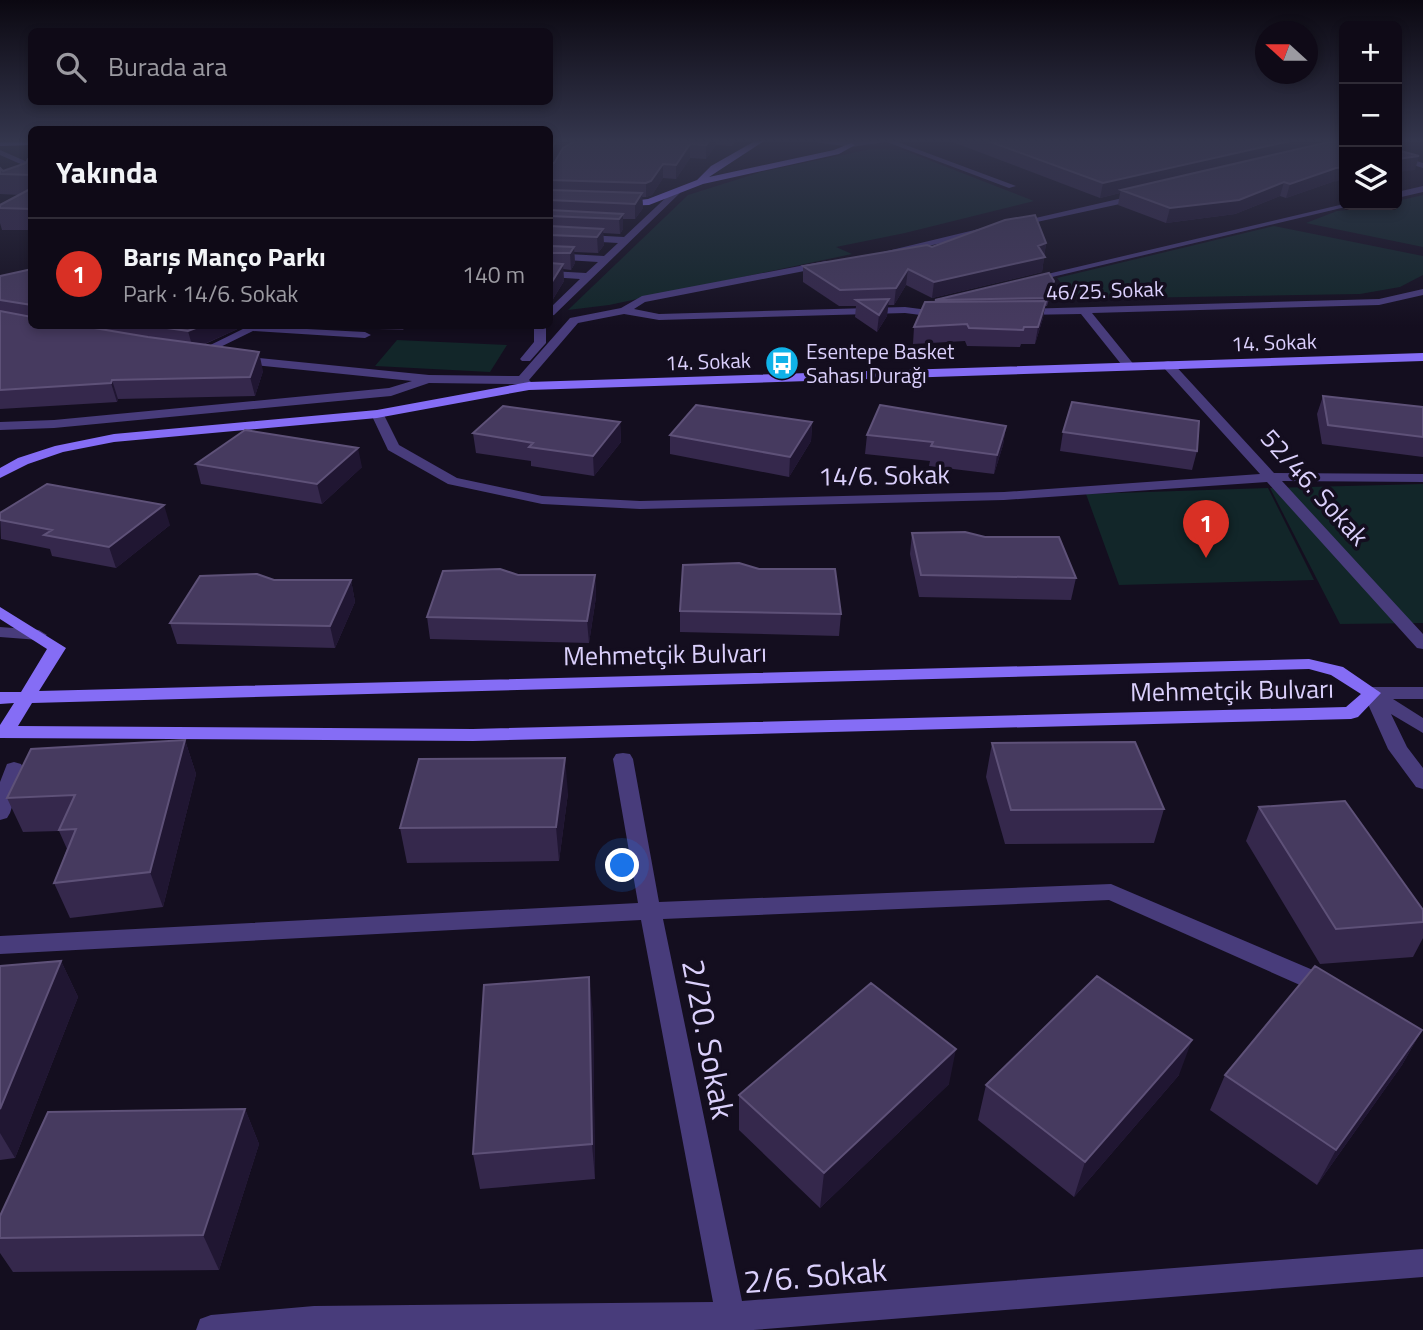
<!DOCTYPE html>
<html lang="tr">
<head>
<meta charset="utf-8">
<style>
	:root { --surface:#0f0a17; --page:#181320; --text:#f1f3f6; --muted:#9b9aa1; --line:#2f2b36; --accent:#d93025 }
	body { margin:0; font-family:"Titillium Web",sans-serif; background:var(--page); color:var(--text) }
	.controls { position:absolute; right:21px; top:21px; display:grid; overflow:hidden; border-radius:10px; box-shadow:0 4px 10px #0003 }
	.controls button { width:63px; height:63px; display:grid; place-items:center; padding:0; border:0; border-bottom:2px solid var(--line); background:var(--surface); color:var(--text); font:35px sans-serif }
	.compass { position:absolute; left:1255px; top:21px; width:63px; height:63px; border-radius:50%; background:var(--surface); box-shadow:0 4px 10px #0003; rotate:291deg }
	.you { position:absolute; left:623px; top:866px; width:24px; height:24px; margin:-18px; border:5px solid #fff; border-radius:50%; background:#1a73e8; box-shadow:0 0 0 10px #1a73e833 }
	.badge { display:grid; place-items:center; width:46px; height:46px; border-radius:50%; background:var(--accent); color:#fff; font-size:23px; font-weight:700 }
	.pin { position:absolute; translate:-50% -58px; filter:drop-shadow(0 2px 4px #0008) }
	.pin::after { content:''; position:absolute; top:37px; width:24px; height:21px; background:inherit; clip-path:polygon(0 0,100% 0,50% 100%) }
	.list { margin:0; padding:0; list-style:none }
	h2 { display:flex; justify-content:space-between; align-items:center; height:91px; margin:0; padding:0 28px; font-size:30px }
	h2 small { font-size:23px; font-weight:400; color:var(--muted) }
	.list li { display:grid; grid-template-columns:46px 1fr auto; gap:21px; align-items:center; box-sizing:border-box; height:112px; padding:0 28px; border-top:2px solid var(--line) }
	.list b { display:block; font-size:26px; white-space:nowrap }
	.list p { margin:0; font-size:23px; white-space:nowrap; color:var(--muted) }
	.list em { font-size:23px; font-style:normal; color:var(--muted) }
	.icon { flex:none; width:38px; height:38px; fill:none; stroke:currentColor; stroke-width:2; stroke-linecap:round; stroke-linejoin:round }
	.map { position:relative; flex:none; width:1423px; height:1330px; overflow:hidden }
	.search { position:absolute; background:var(--surface); box-shadow:0 4px 10px #0003; left:28px; top:28px; width:525px; height:77px; display:flex; align-items:center; gap:18px; box-sizing:border-box; padding:0 24px; border-radius:10px; color:var(--muted); font-size:26px }
	.panel { position:absolute; background:var(--surface); box-shadow:0 4px 10px #0003; left:28px; top:126px; width:525px; height:203px; border-radius:10px }
	.map>svg:first-child { display:block }
</style>
</head>
<body>
<div class="map">
<svg width="1423" height="1330" viewBox="0 0 1423 1330">
	<rect width="100%" height="100%" fill="#140e1f"/>
	<path fill="#122629" d="M871,149l32,1 131,51 -129,32 -69,14 16,7 -243,51 -41,5 120,-115 73,-23z
		M1423,195v52l-117,-24 31,-12 60,-6v-4z
		M1274,226l149,30v19l-23,12 -40,7 -286,5 -17,-21z
		M397,340l110,5 -17,27 -115,-6z
		M1423,484v139l-83,1 -70,-136z
		M1268,488l46,92 -195,5 -33,-91z"/>
	<g fill="none" stroke-linecap="round" stroke-linejoin="round">
		<path fill="#483c7b" fill-rule="evenodd" d="M884,141h11l121,45 -7,2z
			M249,326l116,6 6,3 -6,3 -112,-7 -6,-3z
			M623,753l7,1 3,5 26,143 452,-18 223,95 4,7 -4,7 -8,2 -8,-2 -209,-93 -446,19 79,382 681,-52v28l-670,53h-557l4,-11 11,-4 103,-9 399,-4 -72,-382 -641,34v-18l638,-33 -25,-144 3,-5z
			M14,762l7,2 3,5 -14,44 -3,5 -7,2v-38l7,-18z"/>
		<path fill="#483c7b" fill-rule="evenodd" d="M808,141h84l-41,6z
			M0,150l32,14v5l-32,-14z
			M1397,155l26,8v5l-26,-8z
			M1423,186v6l-26,6v-6z
			M673,191l7,2 -126,122 -4,1v-8l30,-29 -30,-2v-6l36,2 12,-11 -48,-3v-6l54,3 14,-13 -68,-4v-6l74,4z
			M1140,194l3,5 -129,28 -5,-3z
			M1344,204l10,1 -327,78 -5,-3z
			M987,227l3,1v4l-106,24 -5,-3z
			M826,261l4,1v4l-185,36 -11,7 25,5 246,-7 39,5 5,3 -5,3 -39,-5 -246,7 -35,-6 -46,9 -49,57 6,6 -6,4 -10,-6 -90,-1 -38,13 -337,32 -54,2v-8l54,-2 335,-32 23,-7 -177,-18v-6l4,-1 190,19 90,1 51,-58 51,-10 21,-12z
			M1423,289v6l-44,10 -287,8 43,53 -6,4 -4,-1 -44,-55 -60,1 -5,-3 5,-3 358,-10z
			M249,326l10,2 -59,29 -10,-2z
			M534,326h12v17l-16,18h-8l-2,-2 14,-17z
			M1168,361l4,1 102,111 149,1v8l-141,-1 141,153v15l-6,-1 -150,-166 -263,18 -364,9 -98,-5 -94,-20 -60,-34 -17,-36 11,-3 17,34 58,33 85,18 98,5 364,-9 256,-18 -96,-106v-6z
			M0,627l39,3 8,5 -8,5 -39,-3z
			M1372,687h51v12h-30l30,19v15l-32,-19 16,33 16,21v21l-7,-2 -28,-38 -25,-56z"/>
		<path fill="#856df5" fill-rule="evenodd" d="M32,141v4l-32,1v-4z
			M755,141h9l-55,36 125,-27 17,-7 4,2 -16,9 -136,30 -54,21 -30,1 -4,-3 33,-4 49,-19 14,-14z
			M1423,353v8l-894,29 -152,28 -263,24 -51,10 -35,12 -28,14v-10l18,-10 37,-12 59,-12 263,-24 152,-28z
			M0,607l66,41 -27,43 1270,-32 34,8 38,26 -23,24 -7,2 -878,22 -473,-3v-13l14,-22 -14,1v-12h21l26,-43 -47,-30zM1309,669l22,6 30,19 -15,13 -873,22 -455,-3 14,-23z"/>
	</g>
	<path fill="#35284c" fill-rule="evenodd" d="M550,141h186l-4,5 -16,-1 -10,14 -16,-1 -14,21 -13,-1 -11,17 -6,2h-4l1,11 -8,11h-12v10l-3,5 -17,-1 1,12 -6,8 -24,-1 1,11 -4,7 -8,-1 1,12 -14,23zM561,151l-7,12h-2l7,-11z
		M950,141h379l3,41 -46,16 -6,-2 -45,18 -69,9 -48,-18 2,-12 -20,5z
		M32,157v73h-30l-2,-7v-18l20,-10 -20,-1v-26l3,3 23,-8z
		M1046,243l-4,29 -110,26 -26,-13 -12,20h-6l-1,11 -10,16 -22,-15 1,-11h-17l-36,-24v-16l129,-19z
		M32,269v57h212l-41,19 60,26 -8,25 -137,3 -1,3 -117,7v-133z
		M1054,281l-2,8 -5,17h-2l-2,12 -8,26h-14l-1,3 -53,-1 -2,-5 -52,3 1,-17 21,-27z
		M302,326h104l-3,4z
		M1323,396l100,11v50l-101,-13 -5,-30z
		M620,422l1,20 -27,34 -63,-10v-5l-55,-8 -3,-20z
		M812,422l-1,19 -22,36 -119,-23v-19z
		M1006,426l-3,19 -9,29 -65,-8 1,-5 -65,-7 2,-19z
		M1063,432l134,19 -5,19 -132,-19z
		M196,464l166,3 -40,37 -121,-20z
		M0,513l170,12 -54,43 -64,-12 -2,-7 -49,-10z
		M912,533l73,4 91,41 -5,22 -152,-3 -9,-43z
		M518,575h77l1,22 -7,46 -159,-4 -3,-22z
		M274,580h77l4,22 -20,46 -158,-4 -7,-21z
		M680,611l161,3 -2,22 -159,-4z
		M185,740l11,34 -33,133 -93,11 -16,-35 13,-34 -8,-18 -36,1 -16,-34z
		M992,743l172,66 -10,34 -149,1 -19,-67z
		M568,793l-9,68 -152,2 -7,-35z
		M1259,807l164,103v28l-10,19 -93,7 -74,-123z
		M61,961l17,36 -63,161 -15,2v-194z
		M593,1013l2,166 -115,10 -7,-35z
		M1422,1030l-20,35 -85,120 -107,-75 15,-35z
		M1179,1075l-105,122 -96,-77 8,-35z
		M949,1084l-129,124 -81,-78v-35z
		M245,1109l14,35 -40,126 -206,2 -13,-19v-37z"/>
	<path fill="#201632" d="M556,141h22l-19,11 -9,15v-16z
		M709,141h7v4l-10,14v-14z
		M1290,141h39l-1,4 -207,45 -1,3 -20,5 3,-15z
		M690,144v14l-14,21v-14z
		M1419,156l-4,14 -18,2v-13z
		M663,164v14l-11,17 -6,2v-14z
		M1344,167v13l-12,2 -46,16 4,-14 46,-16z
		M1284,182l-4,14 -45,18 -69,9 4,-15z
		M642,193l1,15 -8,11v-15z
		M623,214v15l-3,5 -1,-15z
		M603,229l1,16 -6,8 -1,-16z
		M1046,243l-4,29 -110,26 2,-16z
		M574,247l1,16 -4,7 -1,-17z
		M563,264l1,17 -14,23v-19z
		M908,269l-2,16 -12,20 2,-17z
		M889,299l-2,17 -10,16 2,-17z
		M1046,301l-3,17 -8,26 3,-17z
		M201,326h43l-51,23 -5,-18z
		M259,352l4,19 -8,25 -5,-19z
		M112,380l6,19 -1,3 -6,-19z
		M620,422l1,20 -27,34 -1,-20z
		M812,422l-1,19 -22,36 1,-20z
		M1006,426l-3,19 -9,29 3,-19z
		M358,448l4,19 -40,37 -5,-20z
		M164,505l6,20 -54,43 -7,-21z
		M595,575l1,22 -7,46 -2,-22z
		M351,580l4,22 -20,46 -5,-22z
		M185,740l11,34 -33,133 -13,-35z
		M565,758l3,35 -9,68 -3,-34z
		M61,961l17,36 -63,161 -15,-25v-24z
		M589,977l4,36 2,166 -3,-35z
		M1422,1030l-20,35 -85,120 19,-35z
		M1192,1040l-13,35 -105,122 11,-35z
		M956,1049l-7,35 -129,124 4,-35z
		M245,1109l14,35 -40,126 -16,-35z"/>
	<path fill="#463a5f" stroke="#5e5178" stroke-width="2" d="M550,141h6l-6,10z
		M575,141h134l-3,4 -16,-1 -14,21 -13,-1 -12,17 -5,2 -96,-3v-17h4l9,-15z
		M988,141h302l-187,42z
		M1333,141h11v26l-8,1 -46,16 -6,-2 -45,18 -69,8 -49,-18z
		M1397,150l22,6 -22,3z
		M32,157v18l-32,-1v-6l3,3 23,-8 2,-4z
		M32,188v21l-32,-1v-3z
		M550,190l92,3 -7,11 -85,-4z
		M550,210l73,4 -4,5 -69,-3z
		M1035,215l11,28 -8,3 7,11 -111,25 -26,-13 -12,19 -56,2 -37,-24 124,-21 5,2 73,-27z
		M550,226l53,3 -6,8 -47,-2z
		M550,246l24,1 -4,6h-20z
		M550,263l13,1 -13,21z
		M32,269v36l-32,-5v-24z
		M1049,273l5,8 -6,17 -113,2z
		M889,299l-10,16 -23,-15z
		M1046,301l-8,26h-14l-1,3 -54,-2 -2,-4 -53,3 11,-25z
		M0,311l32,6v9h50l66,11 111,15 -9,25 -138,3 -1,3 -111,7z
		M153,326h48l-13,5z
		M1323,396l100,11v30l-95,-12z
		M1072,402l127,19 -2,30 -134,-19z
		M696,405l116,17 -22,35 -120,-22z
		M880,405l126,21 -9,29 -66,-9 2,-4 -66,-7z
		M503,406l117,16 -27,34 -64,-9 4,-4 -60,-10z
		M245,430l113,18 -41,36 -121,-20z
		M47,484l117,21 -55,42 -65,-12 8,-5 -52,-10v-7z
		M965,532l20,5h74l17,41 -155,-3 -9,-42z
		M739,563l20,6h76l6,45 -161,-3 3,-46z
		M500,569l18,6h77l-8,46 -160,-4 16,-46z
		M257,574l17,6h77l-21,46 -160,-3 30,-47z
		M185,740l-35,132 -96,11 22,-54 -17,1 16,-35 -68,3 24,-49z
		M1135,742l29,67 -153,1 -19,-67z
		M565,758l-9,69 -156,1 19,-69z
		M1345,801l78,109v12l-87,7 -77,-122z
		M61,961l-61,148v-143z
		M1315,966l107,64 -86,120 -111,-75z
		M1097,976l95,64 -107,122 -99,-77z
		M589,977l3,167 -119,10 11,-169z
		M871,983l85,66 -132,124 -85,-78z
		M245,1109l-42,126 -203,3v-22l48,-104z"/>
	<linearGradient id="sky" x2="0" y2="1"><stop stop-color="#0b0811"/><stop offset="0.43" stop-color="#34364d"/><stop offset="1" stop-color="#34364d" stop-opacity="0"/></linearGradient>
	<rect width="1423" height="327" fill="url(#sky)"/>
	<defs>
		<g id="bus-disc" transform="scale(1.75)"><circle r="9.5" fill="#10b2e8" stroke="#140e1f"/><path d="M-5-6H5V4H4V6H2V4H-2V6H-4V4H-5ZM-3.5-4V0h7V-4ZM-3.5 1.2v1.5H-2V1.2ZM2 1.2v1.5H3.5V1.2Z" fill="#fff"/></g>
	</defs>
	<g fill-rule="evenodd">
		<use href="#bus-disc" x="782" y="363"/>
	</g>
	<g text-anchor="middle" dominant-baseline="central" stroke-width="7" stroke-linejoin="round" paint-order="stroke">
		<g font-size="21" fill="#dbd0fc" stroke="#140e1f">
			<text transform="translate(1105 290) rotate(-2)">46/25. Sokak</text>
			<text transform="translate(1274 342) rotate(-2)">14. Sokak</text>
			<text transform="translate(708 361) rotate(-2)">14. Sokak</text>
		</g>
		<g font-size="21" fill="#dbd0fc" stroke="#140e1f" text-anchor="start">
			<text x="806" y="351">Esentepe Basket<tspan x="806" dy="24">Sahası Durağı</tspan></text>
		</g>
		<g font-size="26" fill="#dbd0fc" stroke="#140e1f">
			<text transform="translate(884 475) rotate(-1)">14/6. Sokak</text>
			<text transform="translate(1315 487) rotate(48)">52/46. Sokak</text>
			<text transform="translate(665 654) rotate(-1)">Mehmetçik Bulvarı</text>
			<text transform="translate(1232 690) rotate(-1)">Mehmetçik Bulvarı</text>
		</g>
		<g font-size="32" fill="#dbd0fc" stroke="#140e1f">
			<text transform="translate(709 1039) rotate(79)">2/20. Sokak</text>
			<text transform="translate(815 1275) rotate(-5)">2/6. Sokak</text>
		</g>
	</g>
</svg>
<div class="controls">
<button>+</button>
<button>−</button>
<button><svg class="icon" aria-label="layers" viewBox="0 0 24 24"><path d="M12 4l9 5-9 5-9-5zM3 14l9 5 9-5"/></svg></button>
</div>
<svg class="compass" viewBox="-18 -18 36 36"><path d="M0-13l5 13h-10z" fill="#e53935"/><path d="M0 13l5-13h-10z" fill="#9b9aa1"/></svg>
<div class="you"></div>
<div class="pin badge" style="left:1206px;top:558px">1</div>
<div class="search"><svg class="icon" aria-label="search" viewBox="0 0 24 24"><circle cx="10" cy="10" r="6"/><path d="M15 15l6 6"/></svg>Burada ara</div>
<section class="panel">
<h2>Yakında<small></small></h2>
<ul class="list">
<li><span class="badge">1</span><div><b>Barış Manço Parkı</b><p>Park · 14/6. Sokak</p></div><em>140 m</em></li>
</ul>
</section>
</div>
</body>
</html>
